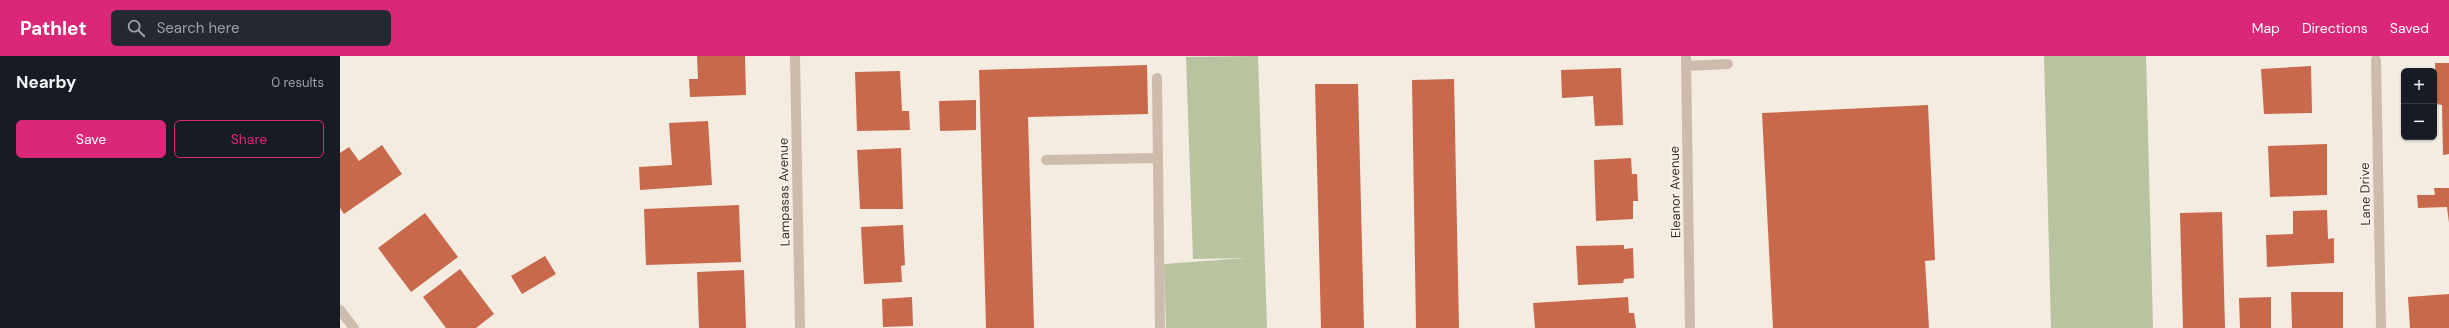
<!DOCTYPE html>
<html lang="en">
<head>
<meta charset="utf-8">
<style>
	:root { --surface:#171b24; --page:#242831; --text:#f1f3f6; --muted:#9ea1a6; --line:#363941; --accent:#db2777 }
	body { margin:0; font-family:"DM Sans",sans-serif; background:var(--page); color:var(--text) }
	.controls { position:absolute; right:12px; top:12px; display:grid; overflow:hidden; border-radius:6px; box-shadow:0 1px 3px #0004 }
	.controls button { width:36px; height:36px; display:grid; place-items:center; padding:0; border:0; border-bottom:1px solid var(--line); background:var(--surface); color:var(--text); font:20px sans-serif }
	.list { margin:0; padding:0; list-style:none }
	h2 { display:flex; justify-content:space-between; align-items:center; height:52px; margin:0; padding:0 16px; font-size:17px }
	h2 small { font-size:13px; font-weight:400; color:var(--muted) }
	.actions { display:flex; gap:8px; padding:12px 16px }
	.actions a { flex:1; padding:9px 0; border:1px solid var(--accent); border-radius:6px; text-align:center; font-size:14px; color:var(--accent) }
	.actions .main { background:var(--accent); color:#fff }
	.icon { flex:none; width:22px; height:22px; fill:none; stroke:currentColor; stroke-width:2; stroke-linecap:round; stroke-linejoin:round }
	.map { position:relative; flex:none; width:2109px; height:272px; overflow:hidden }
	header { display:flex; align-items:center; gap:24px; box-sizing:border-box; height:56px; padding:0 20px; background:var(--accent); color:#fff }
	header strong { font-size:19px }
	nav { display:flex; gap:22px; margin-inline-start:auto; font-size:14px }
	.search { width:280px; height:36px; background:var(--page); display:flex; align-items:center; gap:10px; box-sizing:border-box; padding:0 14px; border-radius:6px; color:var(--muted); font-size:15px }
	main { display:flex }
	aside { flex:1; background:var(--surface) }
	.map>svg:first-child { display:block }
</style>
</head>
<body>
<header>
<strong>Pathlet</strong>
<div class="search"><svg class="icon" aria-label="search" viewBox="0 0 24 24"><circle cx="10" cy="10" r="6"/><path d="M15 15l6 6"/></svg>Search here</div>
<nav><a>Map</a><a>Directions</a><a>Saved</a></nav>
</header>
<main>
<aside>
<h2>Nearby<small>0 results</small></h2>
<ul class="list">
</ul>
<div class="actions"><a class="main">Save</a><a>Share</a></div>
</aside>
<div class="map">
<svg width="2109" height="272" viewBox="0 0 2109 272">
	<rect width="100%" height="100%" fill="#f4ebe1"/>
	<path fill="#b8c4a0" d="M918,0l9,272h-101l-2,-64 82,-6 -53,1 -7,-202z
		M1704,0h102l7,272h-102z"/>
	<path fill="#c8694b" d="M357,0h48l1,39 -56,2 -1,-18h9z
		M2095,7h14v91l-6,1 -1,-50 -6,-1z
		M807,9l1,49 -120,3 6,211h-48l-7,-258z
		M1971,10l1,47 -48,1 -3,-45z
		M1281,12l2,57 -28,1 -2,-30 -31,2 -1,-28z
		M560,15l2,40h7l1,19 -53,1 -2,-59z
		M1114,23l5,249h-43l-4,-248z
		M975,28h43l6,244h-43z
		M636,44v30l-36,1 -1,-30z
		M1588,49l7,155 -10,1 4,67h-156l-11,-215z
		M368,65l4,64 -72,5 -1,-23 33,-2 -3,-42z
		M1987,88v51l-57,2 -2,-51z
		M42,89l20,29 -58,40 -4,-6v-55l9,-6 10,14z
		M561,92l2,61h-43l-3,-59z
		M1291,102l1,16h5l1,27h-5v18l-37,2 -2,-61z
		M2094,132h15v35l-2,-16 -29,1 -1,-13h18z
		M399,149l2,57 -95,3 -2,-56z
		M1987,154l1,29 6,-1v25l-67,4 -1,-32 27,-1v-23z
		M1882,156l3,116h-42l-3,-115z
		M85,157l33,44 -47,35 -33,-44z
		M563,169l2,40 -4,1 1,16 -38,2 -3,-57z
		M1284,189v4l9,-1 1,30 -10,1 -1,4 -45,2 -2,-39z
		M205,200l11,18 -34,20 -11,-18z
		M120,213l34,45 -18,14h-30l-23,-31z
		M404,214l2,58h-47l-2,-56z
		M1951,236h52v36h-51z
		M2109,238v34h-39l-2,-31z
		M572,241l1,29 -30,1 -1,-28z
		M1288,241l1,16h5l2,15h-101l-2,-25z
		M1931,241v31h-31l-1,-30z"/>
	<g fill="none" stroke-linecap="round" stroke-linejoin="round">
		<path stroke="#cdbbac" stroke-width="10" d="M455,0l5,272
			M1346,0l4,272
			M2036,4l5,268
			M1346,10l42,-2
			M817,22l3,250
			M706,104l112,-2
			M0,254l14,18"/>
	</g>
	<g text-anchor="middle" dominant-baseline="central" stroke-width="3" stroke-linejoin="round" paint-order="stroke">
		<g font-size="13" fill="#3b302b" stroke="#fbf5ee">
			<text transform="translate(444 136) rotate(-91)">Lampasas Avenue</text>
			<text transform="translate(1335 136) rotate(-91)">Eleanor Avenue</text>
			<text transform="translate(2025 138) rotate(-91)">Lane Drive</text>
		</g>
	</g>
</svg>
<div class="controls">
<button>+</button>
<button>−</button>
</div>
</div>
</main>
</body>
</html>
